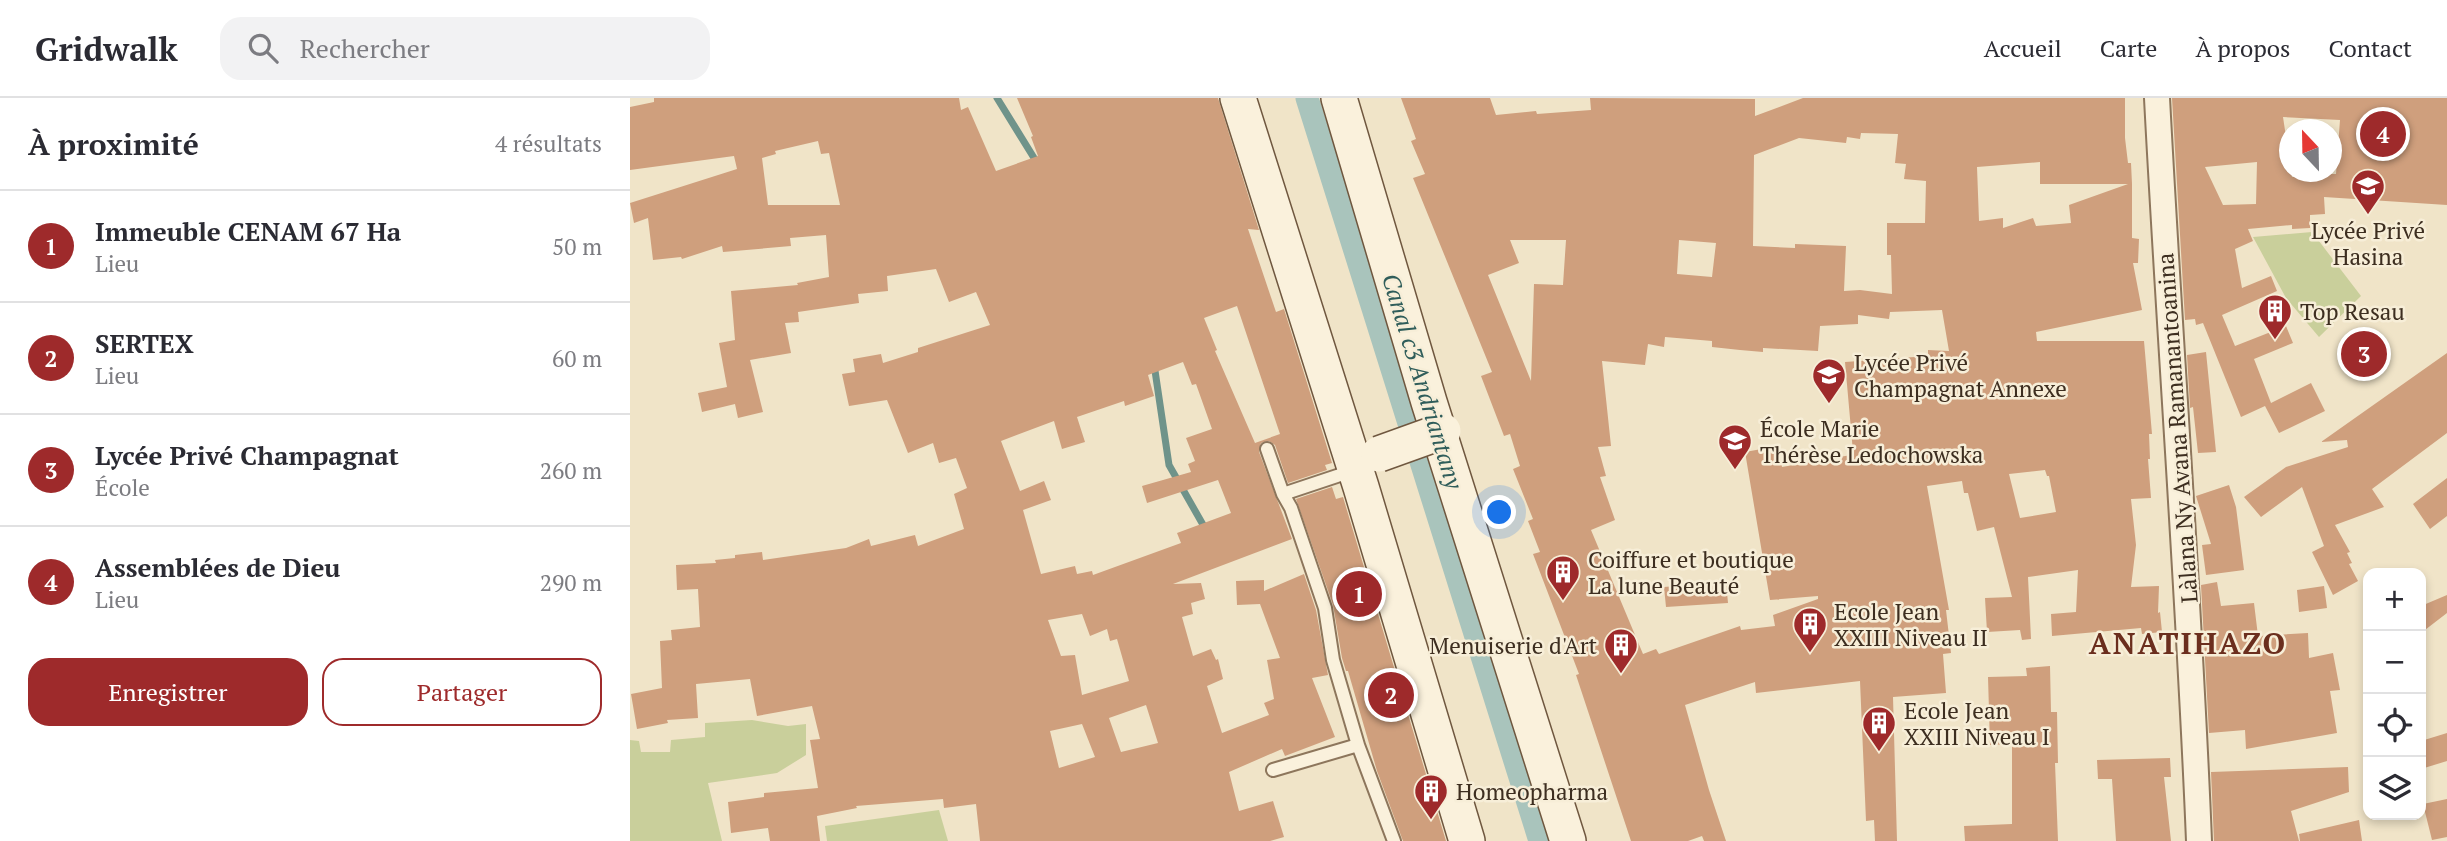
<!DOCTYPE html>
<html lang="fr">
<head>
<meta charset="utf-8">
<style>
	:root { --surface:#fff; --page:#f2f2f3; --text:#2b2b33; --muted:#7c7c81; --line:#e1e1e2; --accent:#9e2a2b }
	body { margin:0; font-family:"PT Serif",serif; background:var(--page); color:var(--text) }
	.controls { position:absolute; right:21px; bottom:21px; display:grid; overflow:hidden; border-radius:14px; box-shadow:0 4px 10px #0003 }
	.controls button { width:63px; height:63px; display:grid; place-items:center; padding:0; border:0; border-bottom:2px solid var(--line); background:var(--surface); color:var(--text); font:35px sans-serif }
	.compass { position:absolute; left:1649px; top:21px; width:63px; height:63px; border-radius:50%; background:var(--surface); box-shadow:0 4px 10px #0003; rotate:338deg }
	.you { position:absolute; left:870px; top:415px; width:24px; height:24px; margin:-18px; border:5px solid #fff; border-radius:50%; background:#1a73e8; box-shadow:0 0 0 10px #1a73e833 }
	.badge { display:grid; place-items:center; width:46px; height:46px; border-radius:50%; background:var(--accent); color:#fff; font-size:23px; font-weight:700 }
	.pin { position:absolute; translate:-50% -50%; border:4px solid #fff; box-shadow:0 2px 7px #0006 }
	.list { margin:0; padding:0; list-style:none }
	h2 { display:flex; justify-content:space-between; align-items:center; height:91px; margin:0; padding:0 28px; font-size:30px }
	h2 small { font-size:23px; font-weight:400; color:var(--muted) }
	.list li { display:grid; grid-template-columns:46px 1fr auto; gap:21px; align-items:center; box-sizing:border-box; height:112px; padding:0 28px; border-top:2px solid var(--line) }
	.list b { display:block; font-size:26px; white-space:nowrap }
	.list p { margin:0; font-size:23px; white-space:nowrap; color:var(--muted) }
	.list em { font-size:23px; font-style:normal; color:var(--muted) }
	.actions { display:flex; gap:14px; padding:21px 28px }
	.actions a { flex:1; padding:16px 0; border:2px solid var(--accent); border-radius:21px; text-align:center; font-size:24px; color:var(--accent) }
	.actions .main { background:var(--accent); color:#fff }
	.icon { flex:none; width:38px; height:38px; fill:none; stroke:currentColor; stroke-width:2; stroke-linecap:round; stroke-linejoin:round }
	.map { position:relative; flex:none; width:1817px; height:743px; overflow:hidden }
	header { display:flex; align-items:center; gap:42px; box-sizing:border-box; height:98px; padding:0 35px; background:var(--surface); border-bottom:2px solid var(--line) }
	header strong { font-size:33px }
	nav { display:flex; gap:38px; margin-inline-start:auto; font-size:24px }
	.search { width:490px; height:63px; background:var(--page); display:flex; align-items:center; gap:18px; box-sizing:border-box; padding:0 24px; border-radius:21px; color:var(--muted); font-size:26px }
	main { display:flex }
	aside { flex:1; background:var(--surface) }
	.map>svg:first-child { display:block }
</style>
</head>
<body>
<header>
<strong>Gridwalk</strong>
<div class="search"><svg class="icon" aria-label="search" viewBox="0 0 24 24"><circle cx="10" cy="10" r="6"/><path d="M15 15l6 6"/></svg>Rechercher</div>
<nav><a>Accueil</a><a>Carte</a><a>À propos</a><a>Contact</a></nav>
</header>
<main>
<aside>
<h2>À proximité<small>4 résultats</small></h2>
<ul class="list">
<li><span class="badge">1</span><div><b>Immeuble CENAM 67 Ha</b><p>Lieu</p></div><em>50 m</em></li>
<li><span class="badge">2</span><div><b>SERTEX</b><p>Lieu</p></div><em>60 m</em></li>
<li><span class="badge">3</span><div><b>Lycée Privé Champagnat</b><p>École</p></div><em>260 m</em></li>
<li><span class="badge">4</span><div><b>Assemblées de Dieu</b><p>Lieu</p></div><em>290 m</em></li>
</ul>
<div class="actions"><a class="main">Enregistrer</a><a>Partager</a></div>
</aside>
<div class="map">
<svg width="1817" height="743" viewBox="0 0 1817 743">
	<rect width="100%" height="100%" fill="#f0e4c8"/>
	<path fill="#c9cf9b" d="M1682,134l49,64 -42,41 -33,-39 -33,-61z
		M122,622l36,6 18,-2v31l-29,18 -69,10 14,58h-92v-101l9,1 2,11h29l1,-12 34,-3v-14z
		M309,712l9,31h-121l-2,-15z"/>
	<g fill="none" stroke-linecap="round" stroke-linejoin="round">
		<path stroke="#6f938a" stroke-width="7" d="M367,0l42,68
			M524,266l15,101 37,65"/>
		<path stroke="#a9c4bc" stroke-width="23" d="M677,0l233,743"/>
	</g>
	<path fill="#cf9f7d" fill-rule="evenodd" d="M24,0h305l2,12 7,-3 28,64 42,-15 -7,-19 2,-1 -16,-38h201l41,132 -11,-1 28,83 8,-3 48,154 -7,2 2,5 -39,13 -13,-38 -6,-4 -8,2 -2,9 33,87 -119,45 28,-1 4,16 -14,4 2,11 -11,3 11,39 18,-7 5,11 2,-1 5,20 -16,7 15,47 47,-18 -5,-12 10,-4 -7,-39 13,-2 -20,-54 -23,1 -1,-24 28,-1v11l40,-17 12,36 12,65 -16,3 23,59 -50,19 -3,-7 -53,23 10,39 34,-10 11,36 -14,4h-290l-4,-37 -32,4 -1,-9 -87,7 1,2 -40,8 3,25h-50l-2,-13 -37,5 -3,-31 36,-5v-4l54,-5 -8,-48 10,-1 -8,-33 -55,10 -7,-37 -54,5 2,34 -31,2 1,3 -31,6 -6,-35 31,-6 -2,-47 12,-1 -1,-10 29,-3 -2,-38 -21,1 -1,-25 40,-2 -1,-3 20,-2v-3l27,-3 1,8 83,-12 23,-9 2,7 44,-11 3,11 46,-17 -10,-35 13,-6 -11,-30 -17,5 -6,-20 -25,10 -21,-53 -38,6 -7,-32 13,-2 -2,-13 28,-5 2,9 35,-11v-4l72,-23 -14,-33 -27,10 -13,-33 -49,7 1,15 -30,3 1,9 -61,9 1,10 -14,1 6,30 -41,7 13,52 -25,6 -3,-14 -33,8 -4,-19 29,-6 -8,-44 16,-3 -4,-49 67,-6 -1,-2 32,-6 -3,-42 -36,3 1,8 -68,6 -1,-6 -40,13 -1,-2 -28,3 -5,-42 -14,5 -4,-20 107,-34 -3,-13 -104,14v-63l24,-5zM188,43l3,13 8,-1 11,52h-72l-6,-47 14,-4 -1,-3zM607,208l43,128 -25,9 -40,-92 2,-1 -13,-32zM553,264l9,23 4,-1 16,45 -26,9 9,23 -7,3 3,8 -49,14 5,17 71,-23 13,33 -54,20 4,10 -88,32 -1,-4 -15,3 -2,-8 -34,8 -18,-64 28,-10 -7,-19 -24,10 -19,-50 53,-20 8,28 23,-7 -8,-25 47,-16 1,5 29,-10 -6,-21zM452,516l8,22 17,-7 3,12 7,-2 12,42 -47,14 -7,-40 -14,1 -13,-36zM516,607l12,38 -37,9 -12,-34zM452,626l13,33 -36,11 -9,-37z
		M771,0h89l6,17 40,-4 1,3 54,-4 -1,-12 165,1v17l48,-18h322v40l3,25h3l1,21v54l7,1 -1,24h-5l9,47 -106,22 1,9h107l8,93h-3l1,25h-2l3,39 -20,1 5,46 -5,42 28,-1 -1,27 2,-1 2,20 -20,2 -1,-6 -89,8 -1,-22 25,-2 2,-42 -50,7 3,62 -9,1 -2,-10 -33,2 -2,-34 27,-1 -18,-70 -17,4 -9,-38h-4l-2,-12 -35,5 22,124h-3l5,43 -8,1 3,39 -53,4 4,144h-22l-1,-21 -8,1 -6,-140 -104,12 -1,-11 -70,23 24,85 17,51h-22l-2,-5 -14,5h-57l-55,-166 3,-1 -46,-120 7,-2 -12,-31 5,-2 -20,-50 7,-3 -10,-32 -6,2 -23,-60 11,-4 -79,-194 12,-4 -14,-33 5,-2zM1231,35l37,1 -3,29 11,1 -2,15 22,2 -1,42h-38v32h4l1,39 -32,-4 -16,1 2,-45 -51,-2v4l-42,-2 1,-91 45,-17 47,5 1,-6 13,2zM1410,64v22h88l-59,21 2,18 -35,3 -3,-8 -30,10v-10l-24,3 -2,-54zM880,142h56l-3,45 -29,-1 -3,97 -43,-106 31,-12zM1049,142l37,3 -4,34 -35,-3zM1312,212l7,41 -21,-1v6l-83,6 8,90 -3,1 1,2 -69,12 -4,-21 -33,6 25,148 48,-4v3l-45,16 2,11 -34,4 -1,-4 -81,28 -3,-5 -13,5 -52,-124 24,-10 -15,-43 6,-1 -8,-29 13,-1 -9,-85 43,4 3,-21 16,3 1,-10 47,4v6l28,3 23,2v-4l55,3 2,-25 38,-2v-9l31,4 1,-7zM1415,372l2,6h2l7,36 -36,6 -11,-44z
		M1542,0h275v107l-123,-8 1,17 -15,1v13l-18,1v-4l-44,4 5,12 -18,8 7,39 29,-12 6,15 -55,24 13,31 51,-20 7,17 -39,16 17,44 40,-20 14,28 -46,22 -14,-27 -24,11 -38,-94 -7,2 -1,-6 -10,1zM1653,19l57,3 -4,54h-9v3h-35zM1627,64l-1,42 -33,1 -18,-38z
		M1576,254l10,100 -18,1 -5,-46 -3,1 -3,-53z
		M1817,255v80l-75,56 12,18 -49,18 15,27 -3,1 5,10 -3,1 9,17 -25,14 -21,-43 12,-6 -22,-59 -41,30 -17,-20 42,-30 62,-20 -1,-7 -26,2z
		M1817,380v38l-17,13 -17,-25z
		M1599,387l7,22 8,63 -38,5 -4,-30 9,-1 -15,-48z
		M702,389l4,12 7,-2 103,344h-43l-26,-70 -29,-100h-2l-4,-13 -9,-53 -37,-106z
		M1096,484l2,21 -62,4 -2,-20z
		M1587,484l4,24 33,-3 4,33 50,-3 1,25 24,-5 7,37 -10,1 7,42 -91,16 -1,-19 -36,3 -8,-148z
		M1694,488l3,22 -28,4 -2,-22z
		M1817,497v18l-26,20v-27z
		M1420,568l1,46h6l1,51h-3l3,78h-93l-1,-15 48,-2v-80l-22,1 -2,-68 39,-1 -1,-8z
		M1817,635v28l-26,8v-28z
		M1540,660l1,19h-7l7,64h-55l-4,-62h-14l-1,-19z
		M1718,669l1,25 -58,19 8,30h-85l-3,-69z
		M1817,701v38l-15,3 -9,-36z
		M1729,722l3,21h-62l-1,-7z"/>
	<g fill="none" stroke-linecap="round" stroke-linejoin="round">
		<g stroke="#8d765c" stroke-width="16">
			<path id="service" d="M637,351l16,45 8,14 34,100 8,52 25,85 36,96
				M653,396l69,-23
				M643,672l85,-25"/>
		</g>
		<g stroke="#8d765c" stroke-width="28">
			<path id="minor" d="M1527,0c13,248 32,495 42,743"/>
		</g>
		<g stroke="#6f573f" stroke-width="38">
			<path id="secondary" d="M608,0l123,389 106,354
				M709,0l90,304 139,439"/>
		</g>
		<use href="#service" stroke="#faf1dc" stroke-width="12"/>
		<use href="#minor" stroke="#faf1dc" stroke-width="24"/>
		<use href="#secondary" stroke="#faf1dc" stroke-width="35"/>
		<g stroke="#6f573f" stroke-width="38" stroke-linecap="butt">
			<path id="secondary-bridge" d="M749,356l64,-23"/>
		</g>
		<use href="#secondary-bridge" stroke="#faf1dc" stroke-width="35"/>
	</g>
	<defs>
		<g id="school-pin" transform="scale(1.75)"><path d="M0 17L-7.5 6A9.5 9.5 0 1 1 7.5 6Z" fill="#9e2a2b" stroke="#f7eed8"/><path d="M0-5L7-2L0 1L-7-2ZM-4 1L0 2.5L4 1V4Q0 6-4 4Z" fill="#fff"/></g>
		<g id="building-pin" transform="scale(1.75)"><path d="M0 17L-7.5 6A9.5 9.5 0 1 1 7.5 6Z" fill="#9e2a2b" stroke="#f7eed8"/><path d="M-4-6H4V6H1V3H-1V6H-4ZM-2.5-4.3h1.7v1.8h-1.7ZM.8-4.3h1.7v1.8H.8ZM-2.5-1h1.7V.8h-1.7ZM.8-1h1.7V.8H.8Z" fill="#fff"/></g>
	</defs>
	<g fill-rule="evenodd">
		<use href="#school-pin" x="1738" y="88"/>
		<use href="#building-pin" x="1645" y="213"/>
		<use href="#school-pin" x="1199" y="277"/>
		<use href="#school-pin" x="1105" y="343"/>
		<use href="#building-pin" x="933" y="474"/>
		<use href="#building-pin" x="1180" y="526"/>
		<use href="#building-pin" x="991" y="547"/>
		<use href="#building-pin" x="1249" y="625"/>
		<use href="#building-pin" x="801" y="693"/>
	</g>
	<g text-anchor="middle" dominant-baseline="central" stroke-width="5" stroke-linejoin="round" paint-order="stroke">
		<g font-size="23" fill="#3d2e20" stroke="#f7eed8" text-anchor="start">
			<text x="1738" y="132" text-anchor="middle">Lycée Privé<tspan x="1738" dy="26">Hasina</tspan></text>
			<text x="1670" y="213">Top Resau</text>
			<text x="1224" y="264">Lycée Privé<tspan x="1224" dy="26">Champagnat Annexe</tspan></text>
			<text x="1130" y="330">École Marie<tspan x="1130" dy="26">Thérèse Ledochowska</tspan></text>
			<text x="958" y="461">Coiffure et boutique<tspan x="958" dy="26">La lune Beauté</tspan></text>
			<text x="1204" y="513">Ecole Jean<tspan x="1204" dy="26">XXIII Niveau II</tspan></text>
			<text x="967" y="547" text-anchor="end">Menuiserie d'Art</text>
			<text x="1274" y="612">Ecole Jean<tspan x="1274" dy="26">XXIII Niveau I</tspan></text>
			<text x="826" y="693">Homeopharma</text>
		</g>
		<g font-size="23" fill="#3d2e20" stroke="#f7eed8">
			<text transform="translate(1547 330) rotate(-94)">Làlana Ny Avana Ramanantoanina</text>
		</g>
		<g font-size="24" font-style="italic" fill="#2f5d5a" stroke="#f7eed8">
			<text transform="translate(793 283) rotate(73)">Canal c3 Andriantany</text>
		</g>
		<g font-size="30" font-weight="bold" letter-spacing="2" fill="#6b2e1e" stroke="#f7eed8">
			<text x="1558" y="545">ANATIHAZO</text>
		</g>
	</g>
</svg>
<div class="controls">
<button>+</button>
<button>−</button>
<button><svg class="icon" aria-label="locate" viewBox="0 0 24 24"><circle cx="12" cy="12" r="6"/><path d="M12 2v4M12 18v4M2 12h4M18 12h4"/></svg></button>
<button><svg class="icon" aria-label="layers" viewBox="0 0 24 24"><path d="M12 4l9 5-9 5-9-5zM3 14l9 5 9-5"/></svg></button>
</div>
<svg class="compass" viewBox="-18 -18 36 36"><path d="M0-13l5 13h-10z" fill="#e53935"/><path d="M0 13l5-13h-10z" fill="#7c7c81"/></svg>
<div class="you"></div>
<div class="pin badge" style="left:729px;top:496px">1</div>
<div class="pin badge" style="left:761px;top:597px">2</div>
<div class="pin badge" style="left:1734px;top:256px">3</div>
<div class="pin badge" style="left:1753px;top:36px">4</div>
</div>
</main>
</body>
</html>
